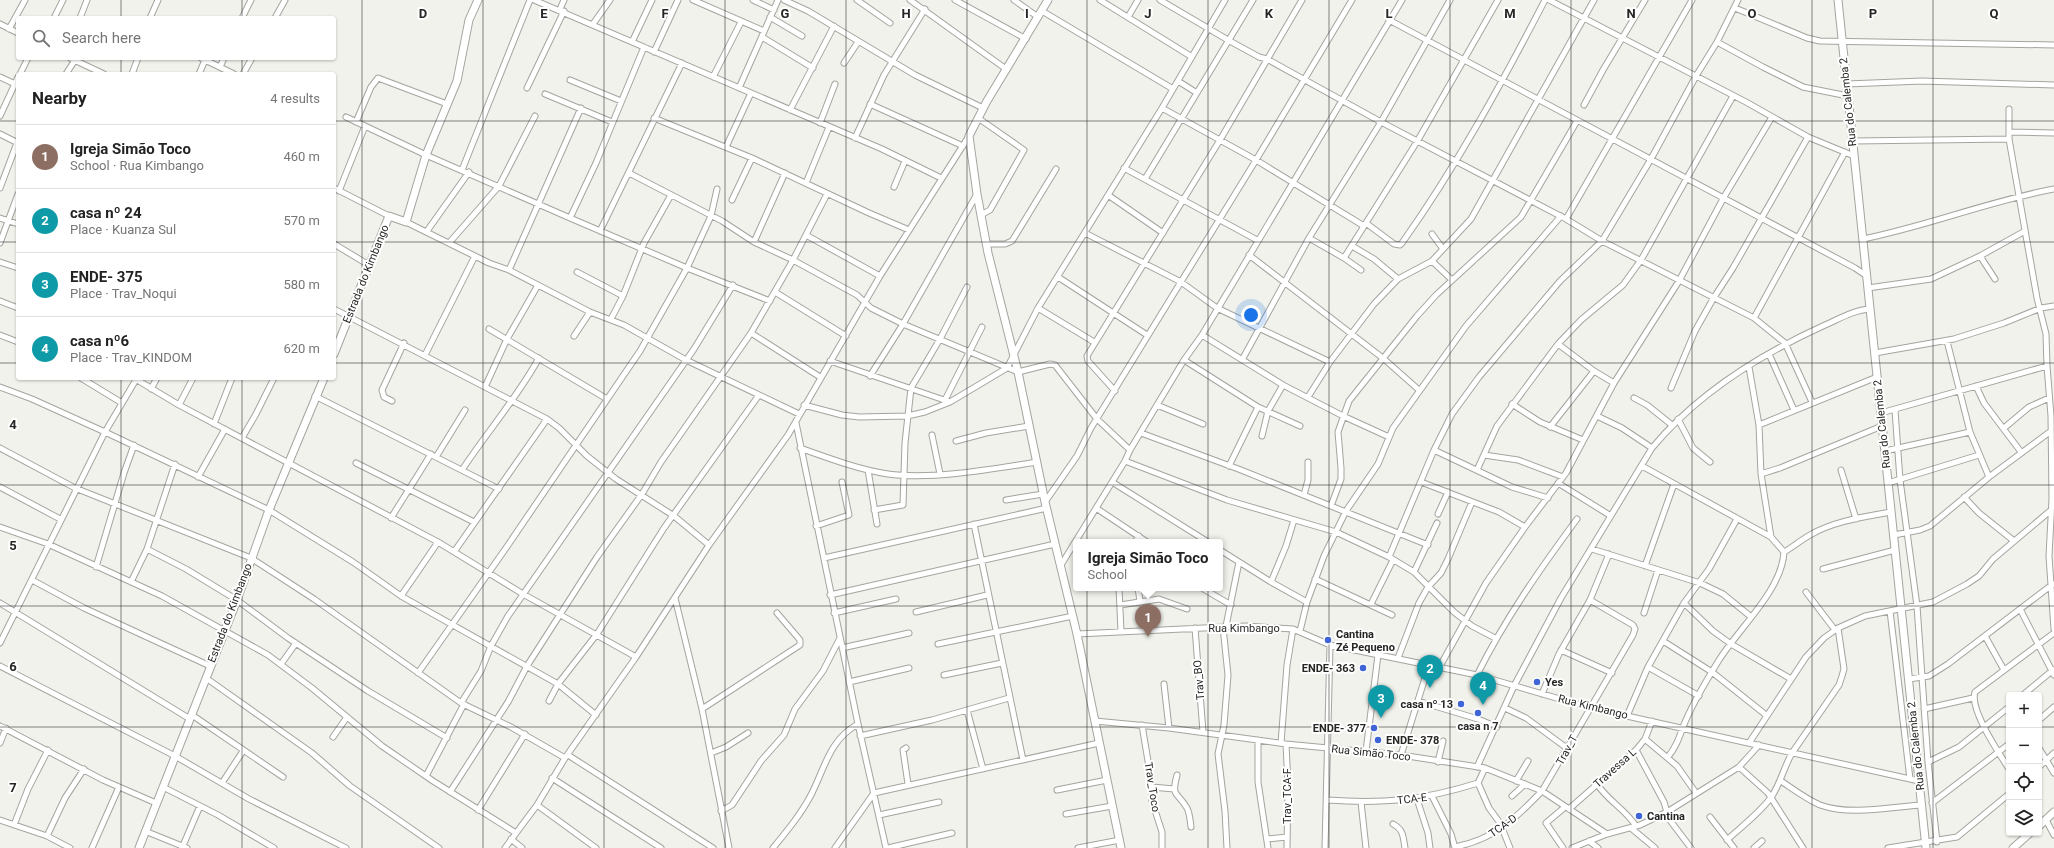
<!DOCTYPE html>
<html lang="en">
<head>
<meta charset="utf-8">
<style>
	:root { --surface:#fff; --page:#f6f6f6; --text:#222; --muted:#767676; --line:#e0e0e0; --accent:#3f64d6 }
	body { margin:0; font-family:Roboto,sans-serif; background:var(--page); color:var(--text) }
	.controls { position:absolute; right:12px; bottom:12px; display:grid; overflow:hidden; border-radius:4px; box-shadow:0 1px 3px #0004 }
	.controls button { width:36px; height:36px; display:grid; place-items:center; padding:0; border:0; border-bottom:1px solid var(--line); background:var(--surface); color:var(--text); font:20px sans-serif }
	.you { position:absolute; left:1251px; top:315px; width:14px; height:14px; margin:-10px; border:3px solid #fff; border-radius:50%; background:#1a73e8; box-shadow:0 0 0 6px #1a73e833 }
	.badge { display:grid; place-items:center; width:26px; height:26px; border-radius:50%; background:var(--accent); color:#fff; font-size:13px; font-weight:700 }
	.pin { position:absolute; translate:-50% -33px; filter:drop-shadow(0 1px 2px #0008) }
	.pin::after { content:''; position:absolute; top:21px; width:14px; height:12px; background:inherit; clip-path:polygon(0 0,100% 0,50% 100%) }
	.popup { position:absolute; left:1073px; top:539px; width:150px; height:52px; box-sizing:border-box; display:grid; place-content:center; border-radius:4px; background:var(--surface); filter:drop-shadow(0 1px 3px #0005); font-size:13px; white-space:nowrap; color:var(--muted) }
	.popup b { font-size:15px; color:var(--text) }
	.popup::after { content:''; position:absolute; left:50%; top:100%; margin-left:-8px; border:8px solid transparent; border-top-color:var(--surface) }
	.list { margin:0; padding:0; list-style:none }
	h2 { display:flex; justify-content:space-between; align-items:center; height:52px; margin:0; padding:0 16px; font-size:17px }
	h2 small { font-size:13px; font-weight:400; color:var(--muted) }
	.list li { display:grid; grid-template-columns:26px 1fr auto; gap:12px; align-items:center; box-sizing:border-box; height:64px; padding:0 16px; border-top:1px solid var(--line) }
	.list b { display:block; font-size:15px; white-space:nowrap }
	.list p { margin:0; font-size:13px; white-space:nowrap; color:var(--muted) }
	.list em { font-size:13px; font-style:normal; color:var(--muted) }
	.icon { flex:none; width:22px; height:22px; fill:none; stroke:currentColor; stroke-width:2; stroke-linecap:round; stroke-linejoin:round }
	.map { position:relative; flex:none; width:2054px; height:848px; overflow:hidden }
	.search { position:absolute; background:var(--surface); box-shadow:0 1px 3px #0004; left:16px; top:16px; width:320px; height:44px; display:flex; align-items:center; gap:10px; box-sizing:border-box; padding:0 14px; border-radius:4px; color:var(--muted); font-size:15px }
	.panel { position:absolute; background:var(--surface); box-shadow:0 1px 3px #0004; left:16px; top:72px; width:320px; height:308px; border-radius:4px }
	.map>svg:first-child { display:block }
</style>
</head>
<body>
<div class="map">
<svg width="2054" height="848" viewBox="0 0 2054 848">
	<rect width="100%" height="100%" fill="#f0f2eb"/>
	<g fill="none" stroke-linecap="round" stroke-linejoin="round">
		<g stroke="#a3a59f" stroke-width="7">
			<path id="street" d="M534,0l348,149 59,29
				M693,0l71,31
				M753,0l21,10
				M784,0l24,11 107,64 68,33
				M857,0l33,23
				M910,0l96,69
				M955,0l71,39
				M1014,0l24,17
				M1100,0l92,57
				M1160,0l68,40 31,17 8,2 114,63 185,97 36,22 152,77 31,25 27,59
				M1549,0l197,102 62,35 46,19
				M1735,8l72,30 13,3 234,4
				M560,9l4,-9
				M1042,11l131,78
				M770,17l32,19
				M1128,17l10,-17
				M54,18l9,-18
				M80,18l7,-18
				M150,18l8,-18
				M242,18l9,-18
				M275,18l10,-18
				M1389,20l466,248 12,8
				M0,24l18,9
				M593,24l17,-24
				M9,29l16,-29
				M762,37l51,31
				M632,42l20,-42
				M1717,42l46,25 40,20 45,9
				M654,52l24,-52
				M70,58l34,16
				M201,58l33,16
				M844,63l14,-21
				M220,67l4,-9
				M20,74l8,-16
				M66,74l9,-14
				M132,74l6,-16
				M199,74l6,-14
				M243,74l9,-16
				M0,77l15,7
				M713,77l28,-55
				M570,80l51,21
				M1178,81l19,12
				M1847,84l75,-3 132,4
				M527,88l37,-77
				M739,88l39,-88
				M545,94l67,28
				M870,104l93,42
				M1584,105l19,-35 42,-70
				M1162,108l94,52 108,66
				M2009,109v30l10,57 18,102 9,36 1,32 4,50 1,83 -3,57 5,73
				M790,110l44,-84
				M0,116l18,-39
				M346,117l80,38 144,63 117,50 83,33
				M654,118l98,40 117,55 40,17
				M978,118l46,32 -34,60 -9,5
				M356,122l15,-35 7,-9 69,26
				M820,123l15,-39
				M2009,132l45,1
				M0,134l18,9
				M855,138l29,-63 41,-66
				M1853,141l156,-2
				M726,147l25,-54
				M1124,168l133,72
				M462,170l68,-170
				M629,173l93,48 32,21 39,18 64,35 14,13 32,16 115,48 32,-8 5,1 42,54 33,31
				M1145,179l108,-179
				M806,183l23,-56
				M894,187l11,-26
				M0,188l17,-45
				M334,188l55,28
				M339,191l26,-65
				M1108,195l55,38
				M732,200l20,-42
				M0,218l18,6
				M570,218l26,-55 48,-116
				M1566,219l126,-219
				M406,222l83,41 20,7 81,42 34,13 62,35 113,54
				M1366,223l28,21 6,1 2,-2c54,-76 100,-160 143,-243
				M427,231l42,-59
				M600,231l82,-168
				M1085,233l96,49 36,26 113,54
				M1432,234l11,15
				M806,235l74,41
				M1309,238l35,20 17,12
				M1863,239c65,-13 126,-38 191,-50
				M754,242l31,-69
				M0,243l18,-49
				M449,243l50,-57 36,-70
				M334,244l35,21
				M986,244h19l7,-3 44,-72
				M1352,246l22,13 24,20
				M1249,255l135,104 35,31
				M1980,256l15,23
				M1344,258l74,-118 80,-140
				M1432,261l20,19
				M0,262l18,6
				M509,270l72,-162
				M577,272l46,24
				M1058,277l89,58
				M1868,288l63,-9 49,-23 45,-25
				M775,292l71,44
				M0,301l18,7
				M1038,308l56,34
				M334,309l213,110 12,9 28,28 29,23 58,37 35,29
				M1754,318l91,-166
				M611,319l12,-23 21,-53 27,-48
				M489,329l118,70
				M751,333l69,44
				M0,335l18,7
				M1202,335l81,50 60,31 46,21
				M574,336l16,-24
				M1947,341l23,91 19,45
				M1558,344l36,27 20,12
				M1875,353l79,-14 50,-16 37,-15 13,-2
				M1769,354l25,56
				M425,355l50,-99
				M1184,360l74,47 42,19
				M1242,360l67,-122 72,-116 69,-122
				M830,361l120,41
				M1749,367l10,58
				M870,376l33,-52 74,-130
				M81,378l41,25
				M134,378l45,27 259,137 85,52 113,63
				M1976,386l8,17 37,49
				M0,387l32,12 73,33 164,78 84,52 48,34 157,88 38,31
				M485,387l22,-48 31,-54
				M1671,388l24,-57 18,-32 20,-31 75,-131
				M151,389l6,-11
				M1115,391l-27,-30 -1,-5 133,-216 82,-140
				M315,396l184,93
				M1308,397l22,-35 44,-58 24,-25 34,-18 39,-42 123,-219
				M1634,398l13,7 25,20
				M945,400l37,-73
				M392,401l-8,-4 -2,-7 22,-47
				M1512,404l28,18 43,18
				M179,405l14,-27
				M804,405l38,10 17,2 48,-1 18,-4 25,-10 57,-34 31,-60 124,-200 63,-108
				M1157,405l46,19
				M1895,410l5,70 17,126 11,156 9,80
				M1881,413l166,-47
				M1597,416l25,12 30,20
				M1678,419l15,29 17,14
				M796,423l62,301 28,124
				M214,424l18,-46
				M1550,427l44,-56
				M2004,428l25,-21 20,-9
				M1141,433l100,37 187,75
				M932,435l8,39
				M1262,436l6,-25 15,-26
				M242,438l14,-24 18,-36
				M956,441l30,-8 43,-7
				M0,448l75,40 176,70 63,41 147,104 50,24 54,31
				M800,448c28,10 57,21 88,26 43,6 105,-5 149,-12
				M1434,450l78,37 36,11
				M1885,451l85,-19
				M1484,455l34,5 45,17
				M436,457l29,-47
				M1125,461l102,39 109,32 53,25 25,15 40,40 18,14 23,12
				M356,463l118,59
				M1229,466l29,-59
				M1642,466l129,71 13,15c-2,38 -45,76 -65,108 -13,21 -27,44 -36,67 -4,11 -7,20 -15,30
				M462,470c25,-38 55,-72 77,-112
				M868,470l9,54
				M1477,470l20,-44 61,-82 23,-24 42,-35 18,-25 92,-164
				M1841,470l15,49
				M1761,474l19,-6 102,-42
				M198,477l27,-48
				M1112,482l96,60
				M1421,482l78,30 26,15
				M1558,483l53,33
				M1888,483l91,-28
				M0,487l60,32
				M1304,495l4,-15v-18
				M1964,497l15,16 35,28
				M1006,500l37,-6
				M1045,502l32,-46 14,-28 165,-268 96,-160
				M1331,506l10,-27v-11l-3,-36 11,-31 68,-85 19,-21 85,-78 56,-96
				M1096,508l51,34
				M874,510l29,-5 2,-62 6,-55 29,-49 27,-52
				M1438,514l10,-22
				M391,518l40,-64
				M974,524l49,236
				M816,526l33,-11 -7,-33
				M0,527l48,17 114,52 106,59 44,33 70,58 51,35 83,52
				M1894,535l26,-5 10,-4 59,-49 62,-46
				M1771,537l-10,-63 -2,-49 118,-48
				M1135,542l4,-6
				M147,549l39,20 51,31 51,38 80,53 79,47
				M1592,549l108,34 23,11 27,22
				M1220,550l51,32 36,20
				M454,552l93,-133
				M1784,552c9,-5 17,-12 26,-17 24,-14 54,-18 81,-23
				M1389,557l45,-107 18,-36 27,-37 81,-96 42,-40 49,-82 45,-83 21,-34 21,-42
				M824,558l223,-50
				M1061,565l64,-104 5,-11 54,-90 18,-25 200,-335
				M1645,566l29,-82
				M96,567l28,-94 10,-28
				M1823,569l72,-19
				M1414,572l23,-49
				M1315,579l77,36
				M32,580l52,28 126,58
				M131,582l16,-33 28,-85
				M1271,582l15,-36 8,-26
				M1119,588l2,43
				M1138,588l2,13
				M1202,588l29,17
				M1806,592l29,38
				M830,595l225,-51
				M401,596l37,-54
				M675,598l27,111 27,139
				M0,603l190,116
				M1684,603l29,28 18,13 60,35
				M1371,604l22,-44
				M1120,605l39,-6 28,10
				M2020,609l34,66
				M1890,611l20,168
				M916,612l71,-17
				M834,613l62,-14
				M1644,613l14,-43
				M1226,626l13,-64
				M1223,627l5,48 -4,50 -6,29 7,57 2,37
				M1195,628l8,104
				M1300,631l7,-29 17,-46 22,-45 32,-47 15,-36 73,-102 95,-110
				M1077,634l169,-8 47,3 37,16 147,30 114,33 328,73
				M1985,636l19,34
				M1663,641l49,31 54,43
				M0,643l105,-211 32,-54
				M938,644l135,-28
				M842,648l67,-15
				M1561,650l51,23
				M1398,658l21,-55 9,-16 13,-14 7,-14 24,-57
				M281,664l15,-21
				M0,666l175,90 74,43 97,49
				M1648,667l51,29
				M1439,668l47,-85 39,-56 41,-54 48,-90 65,-102 45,-84 48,-80
				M418,673l88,-125 134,-197 47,-83 24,-52 6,-27
				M944,675l58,-12
				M1477,675c28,-56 63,-106 100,-156
				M206,678l106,75 38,33 89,62
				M1909,679l20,-3 19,-12 105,-80
				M849,682l60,-14
				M1164,684l5,44
				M1542,694l17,-40 31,-54 19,-46
				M2023,695l30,-25
				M549,701l9,-17 39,-50 67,-106 95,-133
				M1418,701l60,18 19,8
				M461,703l20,-32 10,-25 17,-30 186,-267 39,-64
				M1505,708l21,10 42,31
				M702,709l98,-64v-5l-23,-27
				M1924,709l49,-11
				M967,710l16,59
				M192,715l91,62
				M1627,716l21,-49 36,-64 25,-34 28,-50
				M2039,720l15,-13
				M1095,721l74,7 117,16 115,11 84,13 57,23 65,43
				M1142,725l9,54 1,22 10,31v16
				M0,726l103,54 53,23
				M860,736l72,-16 77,-22
				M333,737l14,-20
				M1645,739l32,27 19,27
				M1258,740v42l10,66
				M0,743l6,-15
				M1281,743l6,-78 6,-36
				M1749,743l57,-86 18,-19 14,-10 27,-12 68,-14 34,-18 12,-8 14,-17 57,-48
				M1286,744l2,41 -1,63
				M906,748l-3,2 5,34
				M2039,748l15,25
				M1636,750l28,52 5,17 22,29
				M1366,751l12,-96
				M711,753l15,-6 22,-14
				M568,755l145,93
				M1401,755l28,-90
				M1438,762l5,-21
				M1928,762l31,-15 50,-40
				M1477,767l37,-81 47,-88 91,-150c45,-54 109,-94 173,-123 14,-6 29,-15 45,-16
				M1739,767l29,26 35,55
				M2039,767l15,-14
				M2009,769c-10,-16 -40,-60 -34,-77l79,-59
				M1177,775c-6,23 0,16 10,33 3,6 3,12 4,19
				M426,776l38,-72
				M552,778l109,70
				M1516,781l12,-20
				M1781,781c12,8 25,18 39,24 31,11 70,2 102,0
				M222,783l21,-32
				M1478,783l11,25 11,15 10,25
				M1597,784c11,17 28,25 39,42
				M163,787l55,28 56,33
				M1152,787l22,2
				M1057,790l50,-10
				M450,792l58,-90 19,-36 70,-109 45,-63 19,-32 90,-129 42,-73 34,-66
				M1432,796l19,38 4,14
				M1512,796l13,-12
				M1417,799l11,34 2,15
				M1328,800c56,4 96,0 150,-17l7,-15
				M1361,802l5,46
				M1932,803l77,-59
				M537,805l59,43
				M1569,809l67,-59 9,-11 7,-18
				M478,810l47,-76
				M721,811l11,-6 29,-44 23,-26 11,-26 28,-38 17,-33
				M1066,814l46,-8
				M879,815l60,-13
				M1710,817l24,31
				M0,820l47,16 23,12
				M2046,820l8,15
				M1393,824c11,6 10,13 12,24
				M14,825l14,-36 20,-39
				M1631,828l24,20
				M145,831l42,17
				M47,836l18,-38 19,-29
				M511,839l11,9
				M1267,839l20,-2
				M1727,840c14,-13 35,-29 45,-44 9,-14 12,-29 20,-43l47,-68 3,-9 2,-7 -6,-41
				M1589,841l9,7
				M1455,847c40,-8 60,-28 87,-56l91,-156 2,-6 -2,-4 -43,-25
				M92,848l27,-61
				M182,848l18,-42
				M505,848l32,-43 28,-47 71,-101 73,-112 79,-110 92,-159 89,-140
				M773,848c14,-17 28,-34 38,-53 14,-27 18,-55 47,-71
				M835,848l39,-55 225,-50
				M888,848l64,-15
				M1078,848l42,-8
				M1325,848l5,-203
				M1563,848l-17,-25 19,-16
				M1572,848l35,-14 33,-9 27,-13 72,-45 20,-22
				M1754,848l8,-7
				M1888,848l69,-11 52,-43"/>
		</g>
		<g stroke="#a3a59f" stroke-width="9">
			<path id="secondary" d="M1048,0l-61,101 -18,35 8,58 11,59 30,119 27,130 32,132 44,214
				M1838,0l88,848
				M334,354l55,-138 17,6 20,-67 31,-74 12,-61 9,-20
				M2039,826l15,-14
				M139,848l98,-248 32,-90 55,-132
				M2013,848l17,-15"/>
		</g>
		<use href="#street" stroke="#fff" stroke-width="5"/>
		<use href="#secondary" stroke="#fff" stroke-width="7"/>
	</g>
	<path fill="none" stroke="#262724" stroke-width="1" stroke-opacity="0.55" d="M121,0v18M242,0v18M362,0v848M483,0v848M604,0v848M725,0v848M846,0v848M967,0v848M1087,0v848M1208,0v848M1329,0v848M1450,0v848M1571,0v848M1692,0v848M1812,0v848M1933,0v848M121,58v16M242,58v16M0,121h18M334,121h1720M0,242h18M334,242h1720M0,363h18M334,363h1720M121,378v470M242,378v470M0,485h2054M0,606h2054M0,727h2009M2039,727h15"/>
	<g fill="#3f64d6" stroke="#fff" stroke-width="1.5">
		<circle cx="1328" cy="640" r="4"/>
		<circle cx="1363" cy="668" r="4"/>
		<circle cx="1537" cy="682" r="4"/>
		<circle cx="1461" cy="704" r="4"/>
		<circle cx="1478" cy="713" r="4"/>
		<circle cx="1374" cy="728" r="4"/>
		<circle cx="1378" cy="740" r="4"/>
		<circle cx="1639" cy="816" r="4"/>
	</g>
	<g text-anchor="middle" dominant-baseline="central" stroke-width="4" stroke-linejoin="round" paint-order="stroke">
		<g font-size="11" fill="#262724" stroke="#fff">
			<text transform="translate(1848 102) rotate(-96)">Rua do Calemba 2</text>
			<text transform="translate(366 274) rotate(-68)">Estrada do Kimbango</text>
			<text transform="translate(1882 424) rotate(-96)">Rua do Calemba 2</text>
			<text transform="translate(230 613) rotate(-69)">Estrada do Kimbango</text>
			<text x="1244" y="628">Rua Kimbango</text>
			<text transform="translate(1199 680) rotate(-95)">Trav_BO</text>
			<text transform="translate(1593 707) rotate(14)">Rua Kimbango</text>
			<text transform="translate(1916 746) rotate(-96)">Rua do Calemba 2</text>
			<text transform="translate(1567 750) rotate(-61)">Trav_T</text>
			<text transform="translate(1371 753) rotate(6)">Rua Simão Toco</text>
			<text transform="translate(1615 768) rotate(-42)">Travessa L</text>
			<text transform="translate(1152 787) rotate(81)">Trav_Toco</text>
			<text transform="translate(1287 796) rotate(-90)">Trav_TCA-F</text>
			<text transform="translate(1412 799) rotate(-7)">TCA-E</text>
			<text transform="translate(1503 826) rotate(-35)">TCA-D</text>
		</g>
		<g font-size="11" font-weight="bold" fill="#262724" stroke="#fff" text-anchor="start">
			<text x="1336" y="634">Cantina<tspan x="1336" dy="13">Zé Pequeno</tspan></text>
			<text x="1355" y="668" text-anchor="end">ENDE- 363</text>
			<text x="1545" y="682">Yes</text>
			<text x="1453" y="704" text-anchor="end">casa nº 13</text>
			<text x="1478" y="726" text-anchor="middle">casa n 7</text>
			<text x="1366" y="728" text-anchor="end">ENDE- 377</text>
			<text x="1386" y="740">ENDE- 378</text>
			<text x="1647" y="816">Cantina</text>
		</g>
	</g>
	<g font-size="13" text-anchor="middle" font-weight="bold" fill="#262724" stroke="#fff" stroke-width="4" stroke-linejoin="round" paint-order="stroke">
		<text x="423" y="18">D</text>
		<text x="544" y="18">E</text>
		<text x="665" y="18">F</text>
		<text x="785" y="18">G</text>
		<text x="906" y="18">H</text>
		<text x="1027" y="18">I</text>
		<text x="1148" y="18">J</text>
		<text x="1269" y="18">K</text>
		<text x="1389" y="18">L</text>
		<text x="1510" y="18">M</text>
		<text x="1631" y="18">N</text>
		<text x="1752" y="18">O</text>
		<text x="1873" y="18">P</text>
		<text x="1994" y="18">Q</text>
		<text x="13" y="429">4</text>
		<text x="13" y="550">5</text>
		<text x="13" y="671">6</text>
		<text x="13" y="792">7</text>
	</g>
</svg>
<div class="controls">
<button>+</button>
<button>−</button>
<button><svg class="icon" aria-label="locate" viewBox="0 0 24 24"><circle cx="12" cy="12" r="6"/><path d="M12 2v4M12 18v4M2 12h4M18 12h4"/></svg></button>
<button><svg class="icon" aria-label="layers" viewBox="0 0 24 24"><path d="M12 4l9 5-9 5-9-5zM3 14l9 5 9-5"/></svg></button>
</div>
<div class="you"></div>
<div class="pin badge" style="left:1148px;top:637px;background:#8d6e63">1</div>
<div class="popup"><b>Igreja Simão Toco</b>School</div>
<div class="pin badge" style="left:1430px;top:688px;background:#0f9aa8">2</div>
<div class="pin badge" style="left:1381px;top:718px;background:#0f9aa8">3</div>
<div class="pin badge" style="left:1483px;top:705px;background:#0f9aa8">4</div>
<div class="search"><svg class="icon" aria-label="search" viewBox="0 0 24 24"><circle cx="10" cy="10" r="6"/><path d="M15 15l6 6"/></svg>Search here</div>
<section class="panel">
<h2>Nearby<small>4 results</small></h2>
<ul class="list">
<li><span class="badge" style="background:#8d6e63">1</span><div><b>Igreja Simão Toco</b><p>School · Rua Kimbango</p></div><em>460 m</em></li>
<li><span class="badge" style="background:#0f9aa8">2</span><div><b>casa nº 24</b><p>Place · Kuanza Sul</p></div><em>570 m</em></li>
<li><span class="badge" style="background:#0f9aa8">3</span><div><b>ENDE- 375</b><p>Place · Trav_Noqui</p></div><em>580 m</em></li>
<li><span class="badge" style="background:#0f9aa8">4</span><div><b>casa nº6</b><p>Place · Trav_KINDOM</p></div><em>620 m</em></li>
</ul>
</section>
</div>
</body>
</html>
